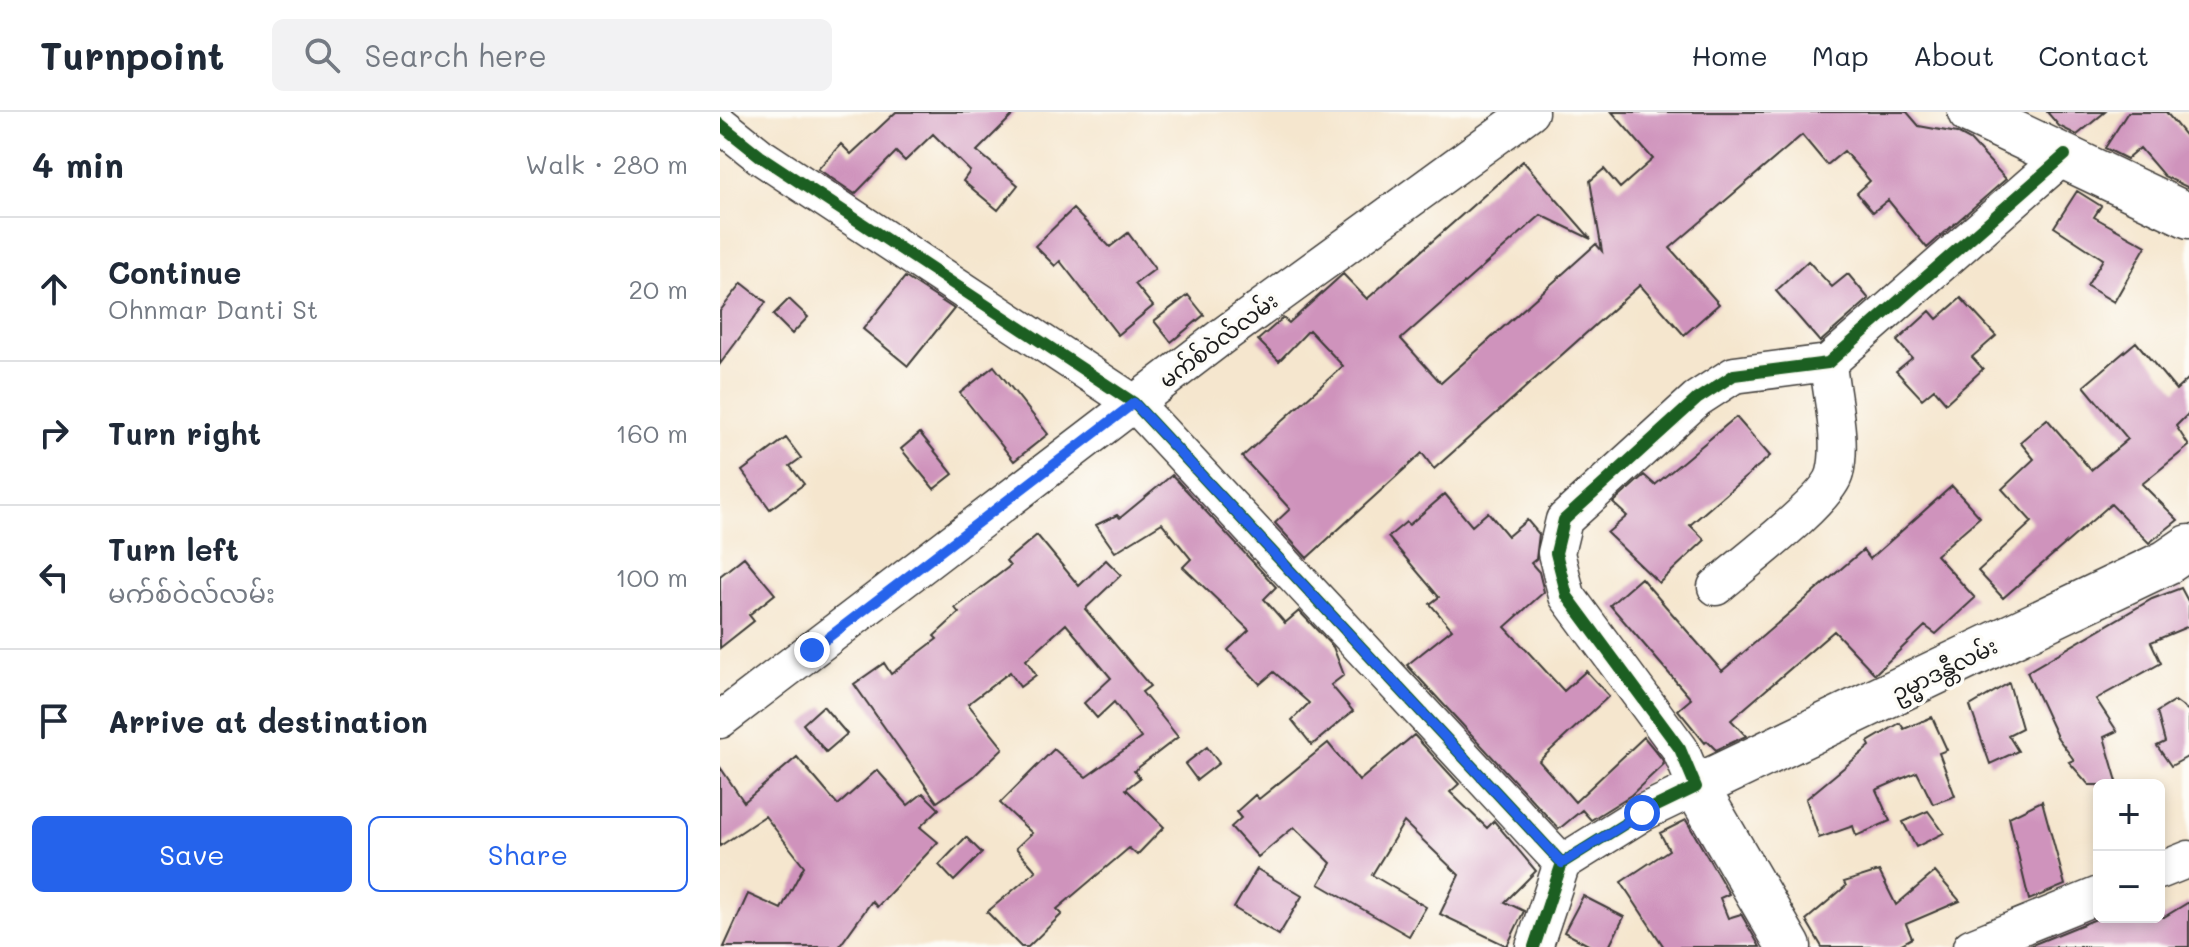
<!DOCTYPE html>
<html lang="en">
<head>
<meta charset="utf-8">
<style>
	:root { --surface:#fff; --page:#f2f2f3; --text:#1f2937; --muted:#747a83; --line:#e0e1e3; --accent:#2563eb }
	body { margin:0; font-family:Mali,"Noto Sans Myanmar",sans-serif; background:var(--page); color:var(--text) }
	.controls { position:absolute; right:24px; bottom:24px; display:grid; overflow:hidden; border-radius:12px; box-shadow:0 4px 12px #0003 }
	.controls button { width:72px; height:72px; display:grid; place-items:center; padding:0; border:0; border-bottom:2px solid var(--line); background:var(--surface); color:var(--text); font:40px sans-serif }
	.stop { position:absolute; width:24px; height:24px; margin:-18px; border:6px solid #2563eb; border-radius:50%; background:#fff }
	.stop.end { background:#2563eb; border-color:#fff; box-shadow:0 2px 8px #0008 }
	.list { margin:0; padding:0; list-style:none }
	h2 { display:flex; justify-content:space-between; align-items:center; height:104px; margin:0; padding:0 32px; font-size:34px }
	h2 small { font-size:26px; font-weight:400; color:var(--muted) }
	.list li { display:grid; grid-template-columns:52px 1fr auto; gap:24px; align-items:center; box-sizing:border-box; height:144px; padding:0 32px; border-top:2px solid var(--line) }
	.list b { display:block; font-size:30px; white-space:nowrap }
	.list p { margin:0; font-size:26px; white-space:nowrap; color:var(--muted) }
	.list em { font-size:26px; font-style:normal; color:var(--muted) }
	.actions { display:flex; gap:16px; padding:24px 32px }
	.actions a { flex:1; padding:18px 0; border:2px solid var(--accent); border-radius:12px; text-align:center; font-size:28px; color:var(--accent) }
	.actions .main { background:var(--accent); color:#fff }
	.icon { flex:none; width:44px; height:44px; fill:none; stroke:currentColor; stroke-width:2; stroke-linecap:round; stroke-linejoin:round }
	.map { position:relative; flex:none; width:1469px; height:835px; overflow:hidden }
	header { display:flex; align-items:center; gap:48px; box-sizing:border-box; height:112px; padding:0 40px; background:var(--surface); border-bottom:2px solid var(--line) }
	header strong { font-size:38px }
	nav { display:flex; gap:44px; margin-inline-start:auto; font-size:28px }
	.search { width:560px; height:72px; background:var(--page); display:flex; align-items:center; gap:20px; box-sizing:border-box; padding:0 28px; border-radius:12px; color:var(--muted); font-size:30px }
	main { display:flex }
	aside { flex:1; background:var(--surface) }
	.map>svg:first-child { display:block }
</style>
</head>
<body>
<header>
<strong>Turnpoint</strong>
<div class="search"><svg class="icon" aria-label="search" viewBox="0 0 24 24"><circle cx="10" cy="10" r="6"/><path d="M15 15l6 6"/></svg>Search here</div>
<nav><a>Home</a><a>Map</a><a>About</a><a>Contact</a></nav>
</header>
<main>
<aside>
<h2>4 min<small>Walk · 280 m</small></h2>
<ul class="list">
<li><svg class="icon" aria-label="ahead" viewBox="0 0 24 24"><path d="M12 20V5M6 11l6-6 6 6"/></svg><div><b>Continue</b><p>Ohnmar Danti St</p></div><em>20 m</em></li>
<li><svg class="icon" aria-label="right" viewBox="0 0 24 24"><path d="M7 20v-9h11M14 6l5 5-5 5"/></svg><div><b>Turn right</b></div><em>160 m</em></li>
<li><svg class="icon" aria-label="left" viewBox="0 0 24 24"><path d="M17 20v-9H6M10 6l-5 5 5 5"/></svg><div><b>Turn left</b><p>မက်စ်ဝဲလ်လမ်း</p></div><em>100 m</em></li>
<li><svg class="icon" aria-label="arrive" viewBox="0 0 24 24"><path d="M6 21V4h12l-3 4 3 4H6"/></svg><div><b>Arrive at destination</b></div></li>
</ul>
<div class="actions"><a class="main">Save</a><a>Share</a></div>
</aside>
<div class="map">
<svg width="1469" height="835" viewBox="0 0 1469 835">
	<rect width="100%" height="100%" fill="#fdfcf7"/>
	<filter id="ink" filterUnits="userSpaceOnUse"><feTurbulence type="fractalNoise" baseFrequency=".0125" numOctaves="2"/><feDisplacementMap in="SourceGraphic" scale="16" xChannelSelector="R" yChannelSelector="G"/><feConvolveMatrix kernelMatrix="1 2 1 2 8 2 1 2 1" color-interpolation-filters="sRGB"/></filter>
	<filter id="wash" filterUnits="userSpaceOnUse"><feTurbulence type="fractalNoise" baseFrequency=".006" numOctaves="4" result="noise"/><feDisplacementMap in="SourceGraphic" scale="32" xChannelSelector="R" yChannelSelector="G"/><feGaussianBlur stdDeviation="1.8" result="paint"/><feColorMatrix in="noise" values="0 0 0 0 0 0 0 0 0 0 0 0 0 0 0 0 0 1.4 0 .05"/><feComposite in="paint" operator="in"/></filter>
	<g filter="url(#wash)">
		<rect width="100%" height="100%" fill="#f5e6ce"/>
		<g id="blocks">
			<path fill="#cf93bc" d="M176,0h120l-39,39 41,34 -20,25 -35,-29 7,-10 -37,-37 -28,27 -9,-9 -41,42 -37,-25 23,-25 10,10z
				M892,0h295l12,14 38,7 13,7 36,39 -79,69 -39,-48 -15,12 -16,-19 13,-12 -26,-30 -17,14 -25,-30 -132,113 49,56 -35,31 -44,-50 -206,184 -12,-16 -115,105 -32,-35 15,-14 -48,-52 101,-91 -34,-36 -30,31 -21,-21 25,-22 6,5 54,-49 24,25 156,-138 68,78 -50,-24 -140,124 40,44 155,-139 6,7 -12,-70 14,-12 16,19 33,-29z
				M1327,0h58l-28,23 -18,-9z
				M1408,0h38l23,28v48l-25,-12 -24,-28 -13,11 -22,-11z
				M1357,79l24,15 -7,11 52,29 -32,56 -27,-16 16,-27 -49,-32z
				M353,97l37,38 18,-14 27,36 -20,15 18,22 -35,29 -58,-74 -5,5 -20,-20z
				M1088,149l24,26 16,-13 21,25 -49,43 -44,-51z
				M185,165l49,32 -46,57 -45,-37z
				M22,171l24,19 -46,62v-53z
				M468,183l16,20 -33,27 -17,-21z
				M1241,186l35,38 -24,21 11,12 -37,34 -12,-14 -12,10 -26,-28 16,-13 -15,-17 33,-30 7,8z
				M69,187l19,18 -16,17 -19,-19z
				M1416,230l40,48 13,-12v35l-13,13 13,20 -47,38 36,36 -29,23 -38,-39 -108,94 -25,-27 54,-49 -30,-33 32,-30 -14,-17 27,-23 44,51 37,-31 -44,-53z
				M274,254l54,68 -34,27 -54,-68z
				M1016,305l34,39 -80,69 15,15 -46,43 -52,-50 20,-17 -14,-13 31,-28 11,10z
				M200,321l33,41 -19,15 -33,-40z
				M66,326l15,20 -11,8 14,18 -34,25 -28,-38z
				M452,363l104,112 -12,12 21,24 14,-12 34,36 11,28 -13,10 22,26 -41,34 -20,-25 17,-17 -35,-31 -14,12 -32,-34 21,-20 -66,-63 8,-8 -29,-36 -47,29 -19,-27 21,-10 3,3z
				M1232,374l28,31 -44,38 39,43 -39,36 -11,-8 -50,48 -41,-43 -103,89 15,16 -30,14 -9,-9 -2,2 -27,-33 13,-11 -81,-94 31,-27 81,93 141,-121 7,9z
				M725,382l27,32 16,-14 20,24 19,-16 12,14 -3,25 -5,4 8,9 5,20 -39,35 59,64 22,-20 23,25 -70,65 36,41 69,-65 18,22 2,5 -33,31 -40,25 -9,-10 -23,19 -152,-164 45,-36 -22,-25 9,-7 -51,-60 18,-15 3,3z
				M317,423l42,51 27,-26 15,15 -36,34 65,77 -8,6 36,45 -44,34 6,7 -14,11 38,38 -27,28 -8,-7 -72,61 5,5 -34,33h-7l-34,-35 49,-41 -20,-23 16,-15 -32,-30 54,-54 32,28 55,-39 -27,-36 -17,16 -13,-15 27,-25 -45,-54 -40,36 10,15 -16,12 -10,-15 -42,32 35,44 -29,28 -37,26 -83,-118 30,-21 7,11 46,-35 -3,-3 25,-23 -4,-5 55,-42 -4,-5z
				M24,445l31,37 -26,21 5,6 -34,27v-72z
				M1461,476l8,15v23l-38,16 10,21 -65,36 21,32 -13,6 14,48h-29l-20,-23 5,-2 -17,-23 -30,-65 125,-73z
				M1289,571l13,45 -14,7 10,16 -28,13 -20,-58z
				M1455,589l14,10v45l-18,10 -14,-20 8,-4 -8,-30z
				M103,594l24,28 -21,18 -23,-28z
				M1212,605l15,33 -8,3 16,43 -22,8 -16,-32 -41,18 14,31 -34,15 -3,-10 -34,12 -13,-39 64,-53 -2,-4 32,-19 4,6z
				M694,623l45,49 -9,8 37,36 7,-7 42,50 -31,31 19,9 -17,35 -67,-32 19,-39 -55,-53 -32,53 54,32 -17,29 -90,-52 12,-21 -37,-36 -36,30 -27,-30 10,-9 -5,-6 19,-17 4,4 69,-56 31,38z
				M487,635l12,16 -22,17 -12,-16z
				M77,645l41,48 39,-35 31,35 15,-12 16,16 -19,18 18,15 -61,65 -5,-6 -33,46h-115l24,-53 33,15 23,-43 -39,-50 -45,30v-79l24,35z
				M1322,689l23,84 -36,15 -20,-83z
				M1208,699l16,22 -28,14 -13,-25z
				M966,708l43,74 -9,4 8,20 13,-4 19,33h-96l-43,-65 48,-32 -9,-17z
				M246,725l16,16 -28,28 -15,-16z
				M537,757l45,27 -23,39 -45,-27z
				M1159,759l17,34 39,-33 25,29 -54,23 6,14 -16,9h-74l-16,-27 40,-34 -2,-4z
				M863,784l41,21 -15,30h-17l-28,-15z
				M1469,790v45h-162l74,-30h63z"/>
		</g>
	</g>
	<g filter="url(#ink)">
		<use href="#blocks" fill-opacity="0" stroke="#3d3a37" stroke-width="2"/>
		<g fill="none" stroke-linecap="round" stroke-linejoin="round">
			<g stroke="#3d3a37" stroke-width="39">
				<path id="minor" d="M0,12l40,32 374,247 428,460
					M996,475c24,-21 113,-87 119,-114 8,-33 -4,-76 -7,-110
					M0,608l501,-383 309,-225
					M1439,759l30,-12
					M814,835l28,-84 80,-50 54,-26 -16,-38 -113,-153 -11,-43 8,-33 133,-121 37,-24 94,-12 237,-208
					M1251,835l128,-52"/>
			</g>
			<g stroke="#3d3a37" stroke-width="47">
				<path id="major" d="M1250,0l219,104
					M1069,835l-93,-160 471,-225 22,-15"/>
			</g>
			<use href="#minor" stroke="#fff" stroke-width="36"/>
			<use href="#major" stroke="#fff" stroke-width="44"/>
			<g stroke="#fdfcf7" stroke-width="17">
				<path id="cycleway" d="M0,12l40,32 374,247 428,460
					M814,835l28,-84 80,-50 54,-26 -16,-38 -113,-153 -11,-43 8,-33 133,-121 37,-24 94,-12 237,-208"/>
			</g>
			<use href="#cycleway" stroke="#1b5e20" stroke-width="12"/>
		</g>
	</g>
	<g fill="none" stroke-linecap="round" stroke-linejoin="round" filter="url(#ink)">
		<path stroke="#2563eb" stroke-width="10" d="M92,538l322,-247 428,460 80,-50"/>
	</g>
	<g text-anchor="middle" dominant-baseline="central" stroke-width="7" stroke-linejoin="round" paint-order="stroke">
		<g font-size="22" fill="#1c1c1c" stroke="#fdfcf7">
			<text transform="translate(498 228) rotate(-37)">မက်စ်ဝဲလ်လမ်း</text>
			<text transform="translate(1224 557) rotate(-26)">ဥမ္မာဒန္တီလမ်း</text>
		</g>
	</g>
</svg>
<div class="controls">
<button>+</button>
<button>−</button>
</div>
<div class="stop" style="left:922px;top:701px"></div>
<div class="stop end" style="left:92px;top:538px"></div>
</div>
</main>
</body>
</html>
